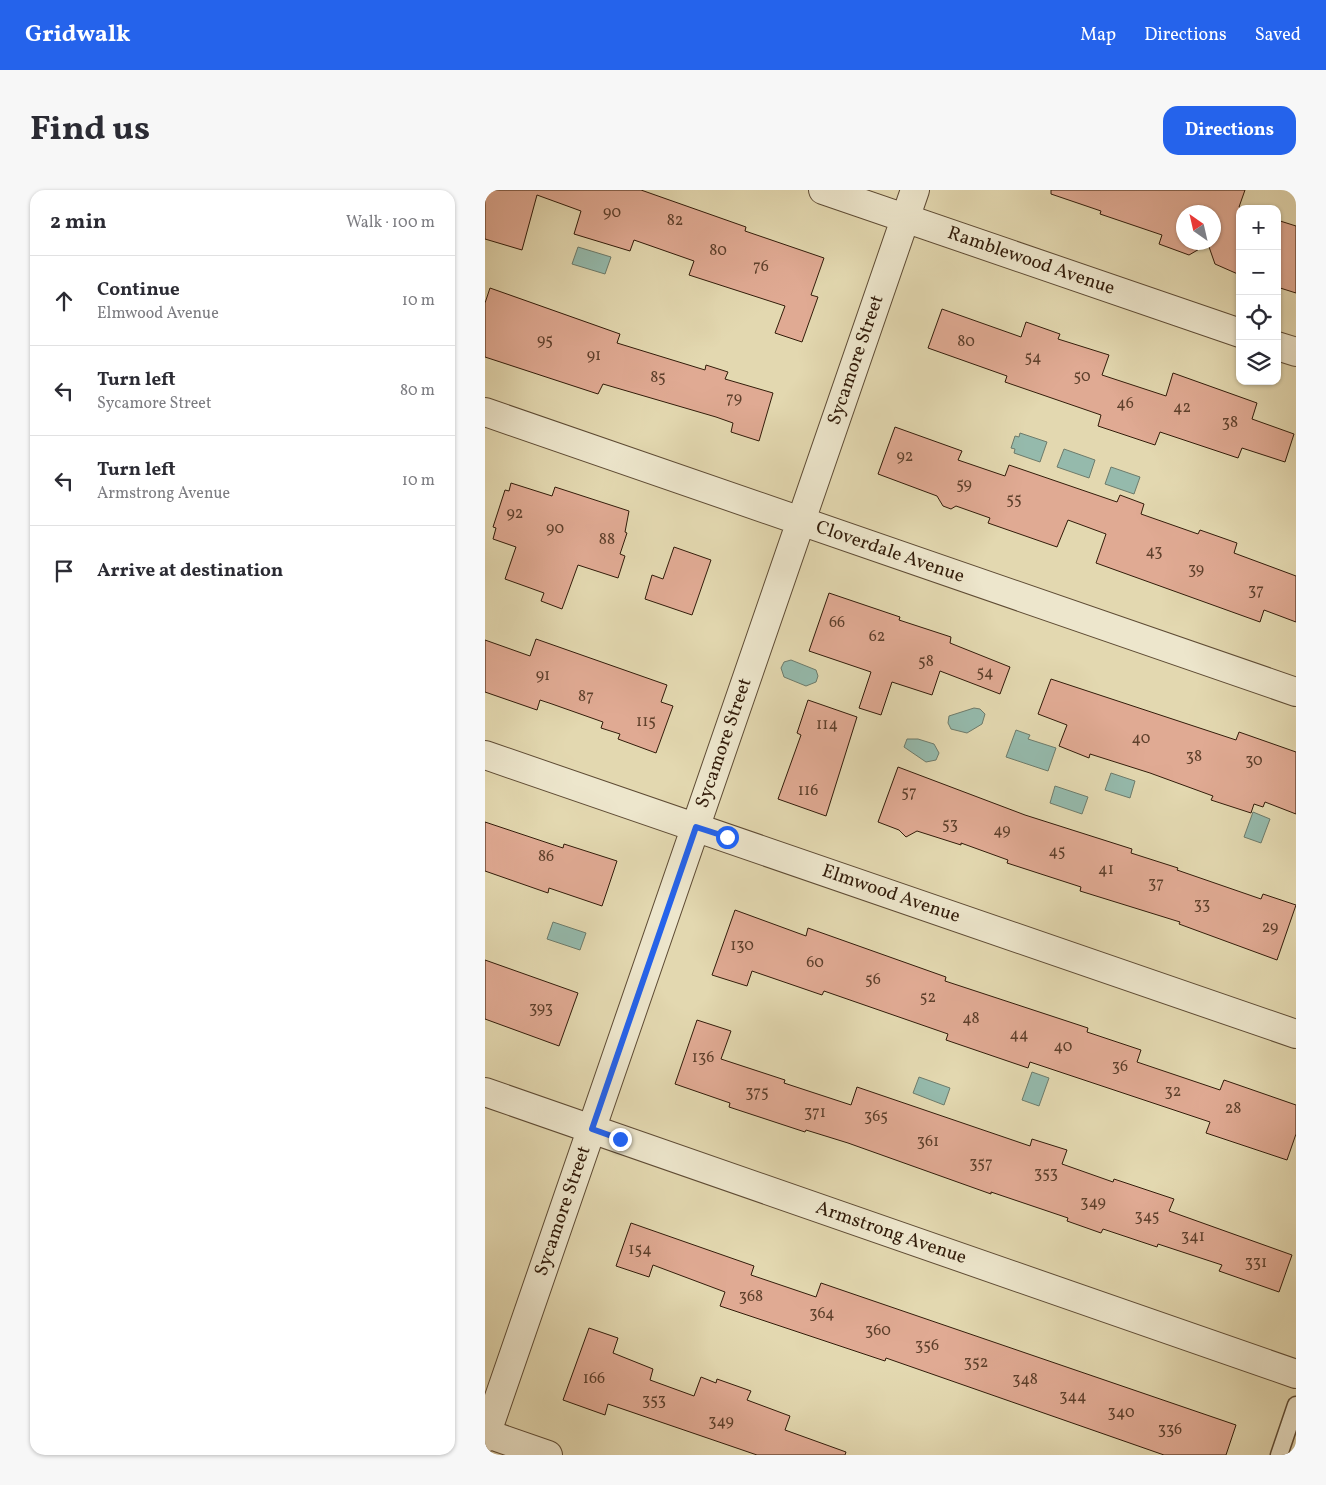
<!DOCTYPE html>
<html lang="en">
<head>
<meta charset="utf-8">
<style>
	:root { --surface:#fff; --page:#f7f7f7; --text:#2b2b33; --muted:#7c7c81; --line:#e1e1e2; --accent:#2563eb }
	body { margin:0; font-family:Vollkorn,serif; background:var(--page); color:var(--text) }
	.controls { position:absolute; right:15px; top:15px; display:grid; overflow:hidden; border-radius:10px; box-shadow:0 1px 4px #0004 }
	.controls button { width:45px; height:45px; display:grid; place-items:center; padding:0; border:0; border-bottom:1px solid var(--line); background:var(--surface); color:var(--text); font:25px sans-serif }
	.compass { position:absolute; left:691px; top:15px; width:45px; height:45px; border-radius:50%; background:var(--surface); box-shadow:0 1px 4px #0004; rotate:326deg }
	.stop { position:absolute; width:15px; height:15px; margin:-11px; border:4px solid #2563eb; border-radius:50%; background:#fff }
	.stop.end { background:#2563eb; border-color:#fff; box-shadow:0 1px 5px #0008 }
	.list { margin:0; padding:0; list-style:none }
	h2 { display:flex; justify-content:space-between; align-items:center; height:65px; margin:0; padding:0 20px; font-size:21px }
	h2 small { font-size:16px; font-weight:400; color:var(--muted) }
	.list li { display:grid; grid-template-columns:32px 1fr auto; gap:15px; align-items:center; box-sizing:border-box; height:90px; padding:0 20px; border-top:1px solid var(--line) }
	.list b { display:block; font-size:19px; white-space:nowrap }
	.list p { margin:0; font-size:16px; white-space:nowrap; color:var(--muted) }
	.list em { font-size:16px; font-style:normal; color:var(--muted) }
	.icon { flex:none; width:28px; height:28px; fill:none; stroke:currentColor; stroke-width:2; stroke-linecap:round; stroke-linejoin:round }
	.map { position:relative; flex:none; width:811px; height:1265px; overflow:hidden; border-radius:15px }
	header { display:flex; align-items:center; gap:30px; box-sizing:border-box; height:70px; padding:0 25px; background:var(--accent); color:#fff }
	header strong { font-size:24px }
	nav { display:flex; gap:28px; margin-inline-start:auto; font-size:18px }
	.intro { display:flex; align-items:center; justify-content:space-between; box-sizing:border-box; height:120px; padding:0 30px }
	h1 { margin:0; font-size:35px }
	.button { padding:12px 22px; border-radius:15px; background:var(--accent); color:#fff; font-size:18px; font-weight:700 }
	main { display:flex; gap:30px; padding:0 30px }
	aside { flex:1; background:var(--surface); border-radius:15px; box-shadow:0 1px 4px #0004 }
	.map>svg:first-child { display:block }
</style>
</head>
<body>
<header>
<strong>Gridwalk</strong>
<nav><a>Map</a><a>Directions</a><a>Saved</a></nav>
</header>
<div class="intro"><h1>Find us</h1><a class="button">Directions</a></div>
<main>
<aside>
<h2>2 min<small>Walk · 100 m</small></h2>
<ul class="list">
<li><svg class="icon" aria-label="ahead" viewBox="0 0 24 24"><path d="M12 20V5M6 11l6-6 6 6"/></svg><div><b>Continue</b><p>Elmwood Avenue</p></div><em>10 m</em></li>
<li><svg class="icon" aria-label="left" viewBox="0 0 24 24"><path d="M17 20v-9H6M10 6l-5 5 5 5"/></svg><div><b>Turn left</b><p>Sycamore Street</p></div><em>80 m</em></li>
<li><svg class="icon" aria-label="left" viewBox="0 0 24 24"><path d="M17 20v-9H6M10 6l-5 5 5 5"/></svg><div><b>Turn left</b><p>Armstrong Avenue</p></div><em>10 m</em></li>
<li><svg class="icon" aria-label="arrive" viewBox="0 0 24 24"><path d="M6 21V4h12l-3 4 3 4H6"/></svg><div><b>Arrive at destination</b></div></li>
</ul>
</aside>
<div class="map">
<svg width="811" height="1265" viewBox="0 0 811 1265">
	<rect width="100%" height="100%" fill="#e3d8b0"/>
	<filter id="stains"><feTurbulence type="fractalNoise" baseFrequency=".004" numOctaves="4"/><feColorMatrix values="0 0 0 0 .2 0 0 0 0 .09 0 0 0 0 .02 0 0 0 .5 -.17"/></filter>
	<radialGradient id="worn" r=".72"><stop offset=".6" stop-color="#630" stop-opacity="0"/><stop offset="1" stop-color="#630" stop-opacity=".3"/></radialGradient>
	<path fill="#95baac" stroke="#6d7b6b" d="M93,57l33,10 -6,17 -33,-10z
		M535,243l27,9 -7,20 -26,-9 1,-4 -4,-1 4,-12 4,1z
		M579,259l31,11 -6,18 -32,-11z
		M626,277l29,10 -6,17 -29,-10z
		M306,470l25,10 2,6 -2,6 -10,4 -22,-9 -3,-9 3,-6z
		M489,518l6,1 5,5 -3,10 -15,9 -16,-4 -3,-6 1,-7z
		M531,540l14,5 -2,4 28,9 -8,23 -42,-14z
		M422,549h11l16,5 5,9 -3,7 -10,2 -22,-15z
		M626,583l24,8 -5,17 -25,-8z
		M570,596l33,11 -6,17 -32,-11z
		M768,622l17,7 -9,24 -17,-6z
		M68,732l33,11 -6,17 -33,-11z
		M547,882l17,6 -10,28 -17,-6z
		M434,887l31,11 -6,17 -31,-12z"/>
	<path fill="#e0aa93" stroke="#321c0a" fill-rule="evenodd" d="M0,0h156l105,37 -1,4 79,27 -13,37 7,2 -16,45 -27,-9 10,-27 -96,-31 5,-14 -60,-21 -4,11 -56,-17 7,-23 -44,-16 -15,55 -37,-11z
		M566,0h194l-6,17 5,2h-4v66l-25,-11 -7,-20 -19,11 -30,-11 3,-9 -62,-21 1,-3 -50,-17zM698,22h30v30h-30z
		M792,30l19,6v67l-19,-6z
		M5,98l130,46 -3,9 88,27 1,-5 22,7 -3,7 48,14 -14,48 -28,-9 2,-9 -17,-6 -113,-33 -5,10 -113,-37v-54z
		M457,119l79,28 5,-15 34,12 -2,5 51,16 -7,20 64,21 7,-23 84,30 -5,16 42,15 -9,28 -43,-14 -4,10 -78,-26 -5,13 -57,-19 3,-11 -96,-33 2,-6 -79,-28z
		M410,237l67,24 -4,9 47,16 4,-11 108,37 3,-7 24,9 -3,10 57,20 2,-4 37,13 -3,10 62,23v46l-32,-12 -4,12 -164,-59 10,-29 -38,-14 -11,27 -69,-24 2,-5 -34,-12 -5,3 -8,-3 -6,-10 -59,-22z
		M26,293l41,13 3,-9 74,24 -4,21 2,1 -7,21 5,2 -7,22 -40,-13 -16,44 -21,-8 3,-8 -39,-14 11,-32 -23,-8 3,-11 -3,-1 12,-37 4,1z
		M189,357l37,13 -19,55 -47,-16 7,-24 11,4z
		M344,403l71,24 -1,3 52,17 -1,6 60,24 -10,27 -60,-23 -8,24 -40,-13 -11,33 -22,-7 12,-36 -62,-21z
		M51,449l131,46 -6,17 12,4 -17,47 -38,-14 2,-5 -19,-6 2,-6 -51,-18 -12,-4 -3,10 -52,-18v-52l45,16z
		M566,489l185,61 3,-8 57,20v62l-31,-12 -2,5 -9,-3 -3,9 -40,-13 2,-4 -63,-23 -60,-19 -1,4 -30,-12 8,-21 -29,-11z
		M323,510l49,17 -31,99 -48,-17 23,-64 -4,-2z
		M413,577l127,48 107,34 -1,4 47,15 -1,2 84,29 2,-5 33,11 -19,55 -98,-36 1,-2 -100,-31 1,-4 -74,-24 1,-3 -47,-17v2l-44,-14 -11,6 -7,-7 -21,-8z
		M0,632l78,26 1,-4 53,17 -15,45 -53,-18 -1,5 -63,-22z
		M250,720l71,26 2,-8 138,49 -1,4 143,47 -1,4 54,18 -4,12 83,28 4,-10 72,25v29l-9,26 -81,-27 4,-11 -180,-60 -2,6 -82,-28 2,-6 -124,-43 -2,4 -70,-24 -5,15 -35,-11z
		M0,770l93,33 -19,53 -74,-27z
		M212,830l34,11 -10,28 64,21 -1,3 67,22 6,-18 173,59 2,-7 35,11 -5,14 51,18 1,-3 60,20 -5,12 123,44 -13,37 -60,-21 3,-6 -64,-21 -1,3 -54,-18 -2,4 -34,-12 1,-3 -77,-26v2l-143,-51 -42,-13 -1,2 -76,-25 1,-4 -55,-19z
		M146,1033l123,43 -3,9 65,22 5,-14 415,142 -10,30h-62l-278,-97 -1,3 -165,-55 5,-14 -72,-27 -4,12 -33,-11z
		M104,1138l29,10 -5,15 40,16 -3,11 44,16 7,-19 15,6 1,-4 34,12 -4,9 43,16 -5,14 61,22 -1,3h-88l-149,-51 -3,11 -42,-15z"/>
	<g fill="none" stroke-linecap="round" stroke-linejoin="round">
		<g stroke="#5e4b34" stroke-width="19">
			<path id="service" d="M794,1265l17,-50"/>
		</g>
		<g stroke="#5e4b34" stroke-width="30">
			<path id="minor" d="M338,0l417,143
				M792,156l19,6
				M0,222l811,280
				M0,565l811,279
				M0,1243l63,22
				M0,1248l430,-1248"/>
		</g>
		<g stroke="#5e4b34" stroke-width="30">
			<path id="tertiary" d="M0,902l811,282"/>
		</g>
		<use href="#service" stroke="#ede6cc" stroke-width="16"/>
		<use href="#minor" stroke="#ede6cc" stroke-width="28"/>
		<use href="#tertiary" stroke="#ede6cc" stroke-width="28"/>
	</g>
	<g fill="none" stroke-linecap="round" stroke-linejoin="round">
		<path stroke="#2563eb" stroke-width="6" d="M135,949l-28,-10 104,-302 31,10"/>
	</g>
	<g text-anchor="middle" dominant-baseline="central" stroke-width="5" stroke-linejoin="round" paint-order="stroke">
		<g font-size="16" fill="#5e402c">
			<text x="127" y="23">90</text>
			<text x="190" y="31">82</text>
			<text x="233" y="61">80</text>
			<text x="276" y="77">76</text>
			<text x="60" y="151">95</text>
			<text x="481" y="152">80</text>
			<text x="109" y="166">91</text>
			<text x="548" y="168">54</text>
			<text x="597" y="187">50</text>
			<text x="173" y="188">85</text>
			<text x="249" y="209">79</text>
			<text x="640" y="214">46</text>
			<text x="697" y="218">42</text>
			<text x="745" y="233">38</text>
			<text x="420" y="267">92</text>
			<text x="479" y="295">59</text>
			<text x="529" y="310">55</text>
			<text x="30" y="324">92</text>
			<text x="70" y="339">90</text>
			<text x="122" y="350">88</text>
			<text x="669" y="362">43</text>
			<text x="711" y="380">39</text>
			<text x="771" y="401">37</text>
			<text x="352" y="433">66</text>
			<text x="392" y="447">62</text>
			<text x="441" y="472">58</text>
			<text x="500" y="483">54</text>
			<text x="58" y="486">91</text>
			<text x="101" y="507">87</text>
			<text x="161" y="532">115</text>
			<text x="342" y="535">114</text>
			<text x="656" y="549">40</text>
			<text x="709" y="567">38</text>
			<text x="769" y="571">30</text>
			<text x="323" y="601">116</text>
			<text x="424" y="603">57</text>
			<text x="465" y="635">53</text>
			<text x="517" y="641">49</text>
			<text x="572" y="662">45</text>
			<text x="61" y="667">86</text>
			<text x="621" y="680">41</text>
			<text x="671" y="694">37</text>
			<text x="717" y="715">33</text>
			<text x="785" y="738">29</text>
			<text x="257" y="756">130</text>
			<text x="330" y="773">60</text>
			<text x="388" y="790">56</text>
			<text x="443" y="808">52</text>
			<text x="56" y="819">393</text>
			<text x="486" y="829">48</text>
			<text x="534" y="845">44</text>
			<text x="578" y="857">40</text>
			<text x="218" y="868">136</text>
			<text x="635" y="877">36</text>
			<text x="688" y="902">32</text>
			<text x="272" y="903">375</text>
			<text x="748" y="919">28</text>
			<text x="330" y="923">371</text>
			<text x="391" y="927">365</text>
			<text x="443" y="952">361</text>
			<text x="496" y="974">357</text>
			<text x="561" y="984">353</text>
			<text x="608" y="1013">349</text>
			<text x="662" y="1027">345</text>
			<text x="708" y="1047">341</text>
			<text x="155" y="1060">154</text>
			<text x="771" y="1073">331</text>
			<text x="266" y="1107">368</text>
			<text x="337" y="1124">364</text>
			<text x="393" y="1141">360</text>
			<text x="442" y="1156">356</text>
			<text x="491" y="1173">352</text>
			<text x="109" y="1189">166</text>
			<text x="540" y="1190">348</text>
			<text x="588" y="1207">344</text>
			<text x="169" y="1211">353</text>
			<text x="636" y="1223">340</text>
			<text x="236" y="1232">349</text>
			<text x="685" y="1240">336</text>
		</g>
		<g font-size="19" fill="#321c0a" stroke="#ede6cc">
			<text transform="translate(546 71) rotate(19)">Ramblewood Avenue</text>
			<text transform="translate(371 170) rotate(-71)">Sycamore Street</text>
			<text transform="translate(405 362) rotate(19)">Cloverdale Avenue</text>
			<text transform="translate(239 553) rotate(-71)">Sycamore Street</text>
			<text transform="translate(406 704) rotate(19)">Elmwood Avenue</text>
			<text transform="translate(78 1021) rotate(-71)">Sycamore Street</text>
			<text transform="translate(406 1043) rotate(19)">Armstrong Avenue</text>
		</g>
	</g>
	<rect width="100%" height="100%" filter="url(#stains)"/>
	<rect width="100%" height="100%" fill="url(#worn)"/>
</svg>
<div class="controls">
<button>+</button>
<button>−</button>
<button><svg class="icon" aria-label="locate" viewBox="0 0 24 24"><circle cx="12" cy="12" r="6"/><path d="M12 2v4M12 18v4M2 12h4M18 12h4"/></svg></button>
<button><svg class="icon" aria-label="layers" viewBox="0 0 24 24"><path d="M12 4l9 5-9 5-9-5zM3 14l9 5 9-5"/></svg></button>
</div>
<svg class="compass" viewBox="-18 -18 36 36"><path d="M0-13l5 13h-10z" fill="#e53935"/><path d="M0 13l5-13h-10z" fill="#7c7c81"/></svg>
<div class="stop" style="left:242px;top:647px"></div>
<div class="stop end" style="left:135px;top:949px"></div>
</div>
</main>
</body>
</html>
